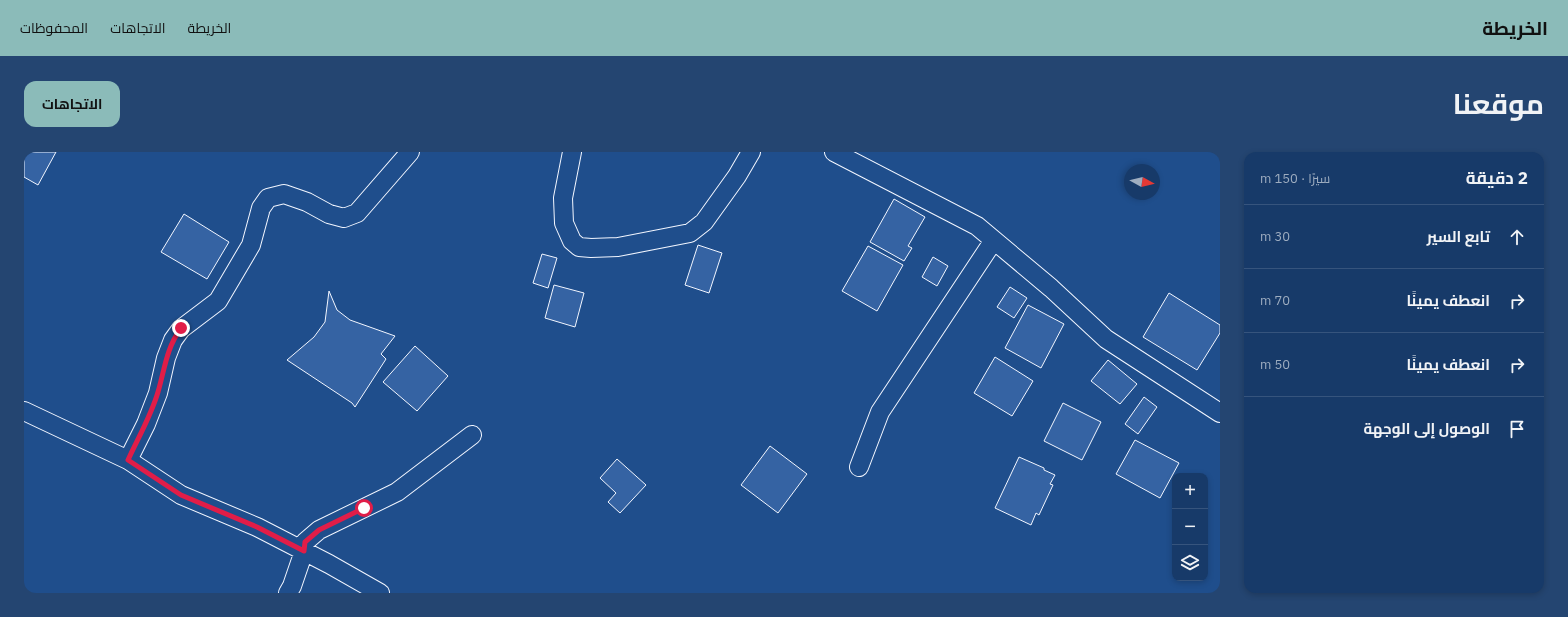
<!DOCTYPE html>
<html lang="ar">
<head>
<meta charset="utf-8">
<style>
	:root { --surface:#173a69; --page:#244571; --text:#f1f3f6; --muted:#9eadc0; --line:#36547d; --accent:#8bbbb9 }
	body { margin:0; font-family:"IBM Plex Sans",Cairo,sans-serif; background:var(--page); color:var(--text); direction:rtl }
	.controls { position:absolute; right:12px; bottom:12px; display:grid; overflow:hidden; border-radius:8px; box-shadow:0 2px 6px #0003 }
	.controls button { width:36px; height:36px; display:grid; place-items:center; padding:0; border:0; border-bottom:1px solid var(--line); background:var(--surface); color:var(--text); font:20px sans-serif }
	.compass { position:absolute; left:1100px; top:12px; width:36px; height:36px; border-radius:50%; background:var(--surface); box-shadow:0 2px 6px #0003; rotate:98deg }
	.stop { position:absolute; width:12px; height:12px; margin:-9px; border:3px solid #e11d48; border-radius:50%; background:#fff }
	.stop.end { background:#e11d48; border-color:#fff; box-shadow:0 1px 4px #0008 }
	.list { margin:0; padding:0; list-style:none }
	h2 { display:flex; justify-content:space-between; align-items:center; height:52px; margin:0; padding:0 16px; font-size:17px }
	h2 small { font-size:13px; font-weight:400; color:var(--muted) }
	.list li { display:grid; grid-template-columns:26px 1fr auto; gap:12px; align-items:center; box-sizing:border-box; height:64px; padding:0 16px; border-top:1px solid var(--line) }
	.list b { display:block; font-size:15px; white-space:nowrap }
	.list em { font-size:13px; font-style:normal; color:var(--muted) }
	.icon { flex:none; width:22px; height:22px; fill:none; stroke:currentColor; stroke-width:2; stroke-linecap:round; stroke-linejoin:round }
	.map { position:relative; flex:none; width:1196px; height:441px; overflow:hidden; direction:ltr; border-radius:12px }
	header { display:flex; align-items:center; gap:24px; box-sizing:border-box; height:56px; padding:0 20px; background:var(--accent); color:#111 }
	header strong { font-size:19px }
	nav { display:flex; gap:22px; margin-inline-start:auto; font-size:14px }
	.intro { display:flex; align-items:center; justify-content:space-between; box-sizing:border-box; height:96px; padding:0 24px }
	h1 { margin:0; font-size:28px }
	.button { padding:10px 18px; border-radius:12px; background:var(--accent); color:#111; font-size:14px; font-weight:700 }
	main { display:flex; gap:24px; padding:0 24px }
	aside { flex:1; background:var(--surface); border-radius:12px; box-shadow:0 2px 6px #0003 }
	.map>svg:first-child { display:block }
</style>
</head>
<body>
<header>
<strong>الخريطة</strong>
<nav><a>الخريطة</a><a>الاتجاهات</a><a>المحفوظات</a></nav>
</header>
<div class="intro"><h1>موقعنا</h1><a class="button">الاتجاهات</a></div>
<main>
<aside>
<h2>2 دقيقة<small>سيرًا · 150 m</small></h2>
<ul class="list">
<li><svg class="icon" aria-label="ahead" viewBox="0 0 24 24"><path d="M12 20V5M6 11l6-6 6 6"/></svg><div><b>تابع السير</b></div><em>30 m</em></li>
<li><svg class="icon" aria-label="right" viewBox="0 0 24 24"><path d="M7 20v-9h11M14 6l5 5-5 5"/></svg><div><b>انعطف يمينًا</b></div><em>70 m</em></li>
<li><svg class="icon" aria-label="right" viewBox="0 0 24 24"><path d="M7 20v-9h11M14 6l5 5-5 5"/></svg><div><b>انعطف يمينًا</b></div><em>50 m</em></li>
<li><svg class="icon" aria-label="arrive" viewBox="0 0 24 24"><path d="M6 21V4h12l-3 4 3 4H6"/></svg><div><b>الوصول إلى الوجهة</b></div></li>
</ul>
</aside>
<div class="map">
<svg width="1196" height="441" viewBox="0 0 1196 441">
	<rect width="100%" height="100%" fill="#1f4e8c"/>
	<path fill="#3563a3" stroke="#f2f6ff" d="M0,0h32l-18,33 -14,-8z
		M870,47l31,18 -17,29 4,2 -8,13 -34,-19z
		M160,62l45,28 -22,37 -46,-27z
		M674,93l24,8 -13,40 -24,-8z
		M844,94l35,19 -26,46 -35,-20z
		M518,102l15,4 -9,30 -15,-5z
		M909,105l15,9 -11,20 -15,-9z
		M530,133l30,8 -9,34 -30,-9z
		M986,135l17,11 -13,20 -17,-11z
		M305,139l8,19 13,10 45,16 -14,18 5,5 -31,48 -3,-4 -65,-43 27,-23 11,-15z
		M1145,141l51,32v8l-23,37 -54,-33z
		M1004,153l36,19 -23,44 -36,-20z
		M391,194l33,30 -31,35 -34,-29z
		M971,205l38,24 -21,35 -38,-23z
		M1084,208l29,24 -17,20 -29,-23z
		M1120,245l13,10 -19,27 -13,-10z
		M1039,251l38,19 -19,38 -38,-19z
		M1111,288l44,23 -19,35 -44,-24z
		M746,294l37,28 -29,39 -37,-28z
		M995,305l25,11v2l11,5 -5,9 3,1 -14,30 -3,-2 -5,12 -36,-17z
		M593,307l29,26 -26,28 -12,-11 8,-9 -16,-15z"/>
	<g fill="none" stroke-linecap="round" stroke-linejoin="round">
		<g stroke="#f2f6ff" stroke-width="20">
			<path id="street" d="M548,0l-9,46 1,25 8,18 7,6 12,1 27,-1 72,-14 14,-11 33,-46 14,-24
				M810,0l143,74 74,62 55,51 114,74
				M0,259l104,49 53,35 76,32 72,37 51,29
				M104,308l18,-36 12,-31 8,-35 7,-18 8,-11 37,-28 33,-56 10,-37 7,-10 16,-4 23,8 22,12 15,4 13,-5 53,-61
				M835,315l21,-55 114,-172
				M264,441l4,-7 12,-35 1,-9 14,-12 78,-38 75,-57"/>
		</g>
		<use href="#street" stroke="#1f4e8c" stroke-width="18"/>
	</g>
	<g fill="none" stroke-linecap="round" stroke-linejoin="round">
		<path stroke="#e11d48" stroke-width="5" d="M157,176c-15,21 -16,40 -23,64 -7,24 -20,46 -30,68l53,35 76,32 47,24 1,-9 14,-12 45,-22"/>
	</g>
</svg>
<div class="controls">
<button>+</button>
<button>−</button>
<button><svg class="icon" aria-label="layers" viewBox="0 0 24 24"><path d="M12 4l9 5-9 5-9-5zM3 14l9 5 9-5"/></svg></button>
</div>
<svg class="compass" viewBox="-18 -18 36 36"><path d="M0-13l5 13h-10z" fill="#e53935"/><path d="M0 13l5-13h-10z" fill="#9eadc0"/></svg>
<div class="stop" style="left:340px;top:356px"></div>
<div class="stop end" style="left:157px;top:176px"></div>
</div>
</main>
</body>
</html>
